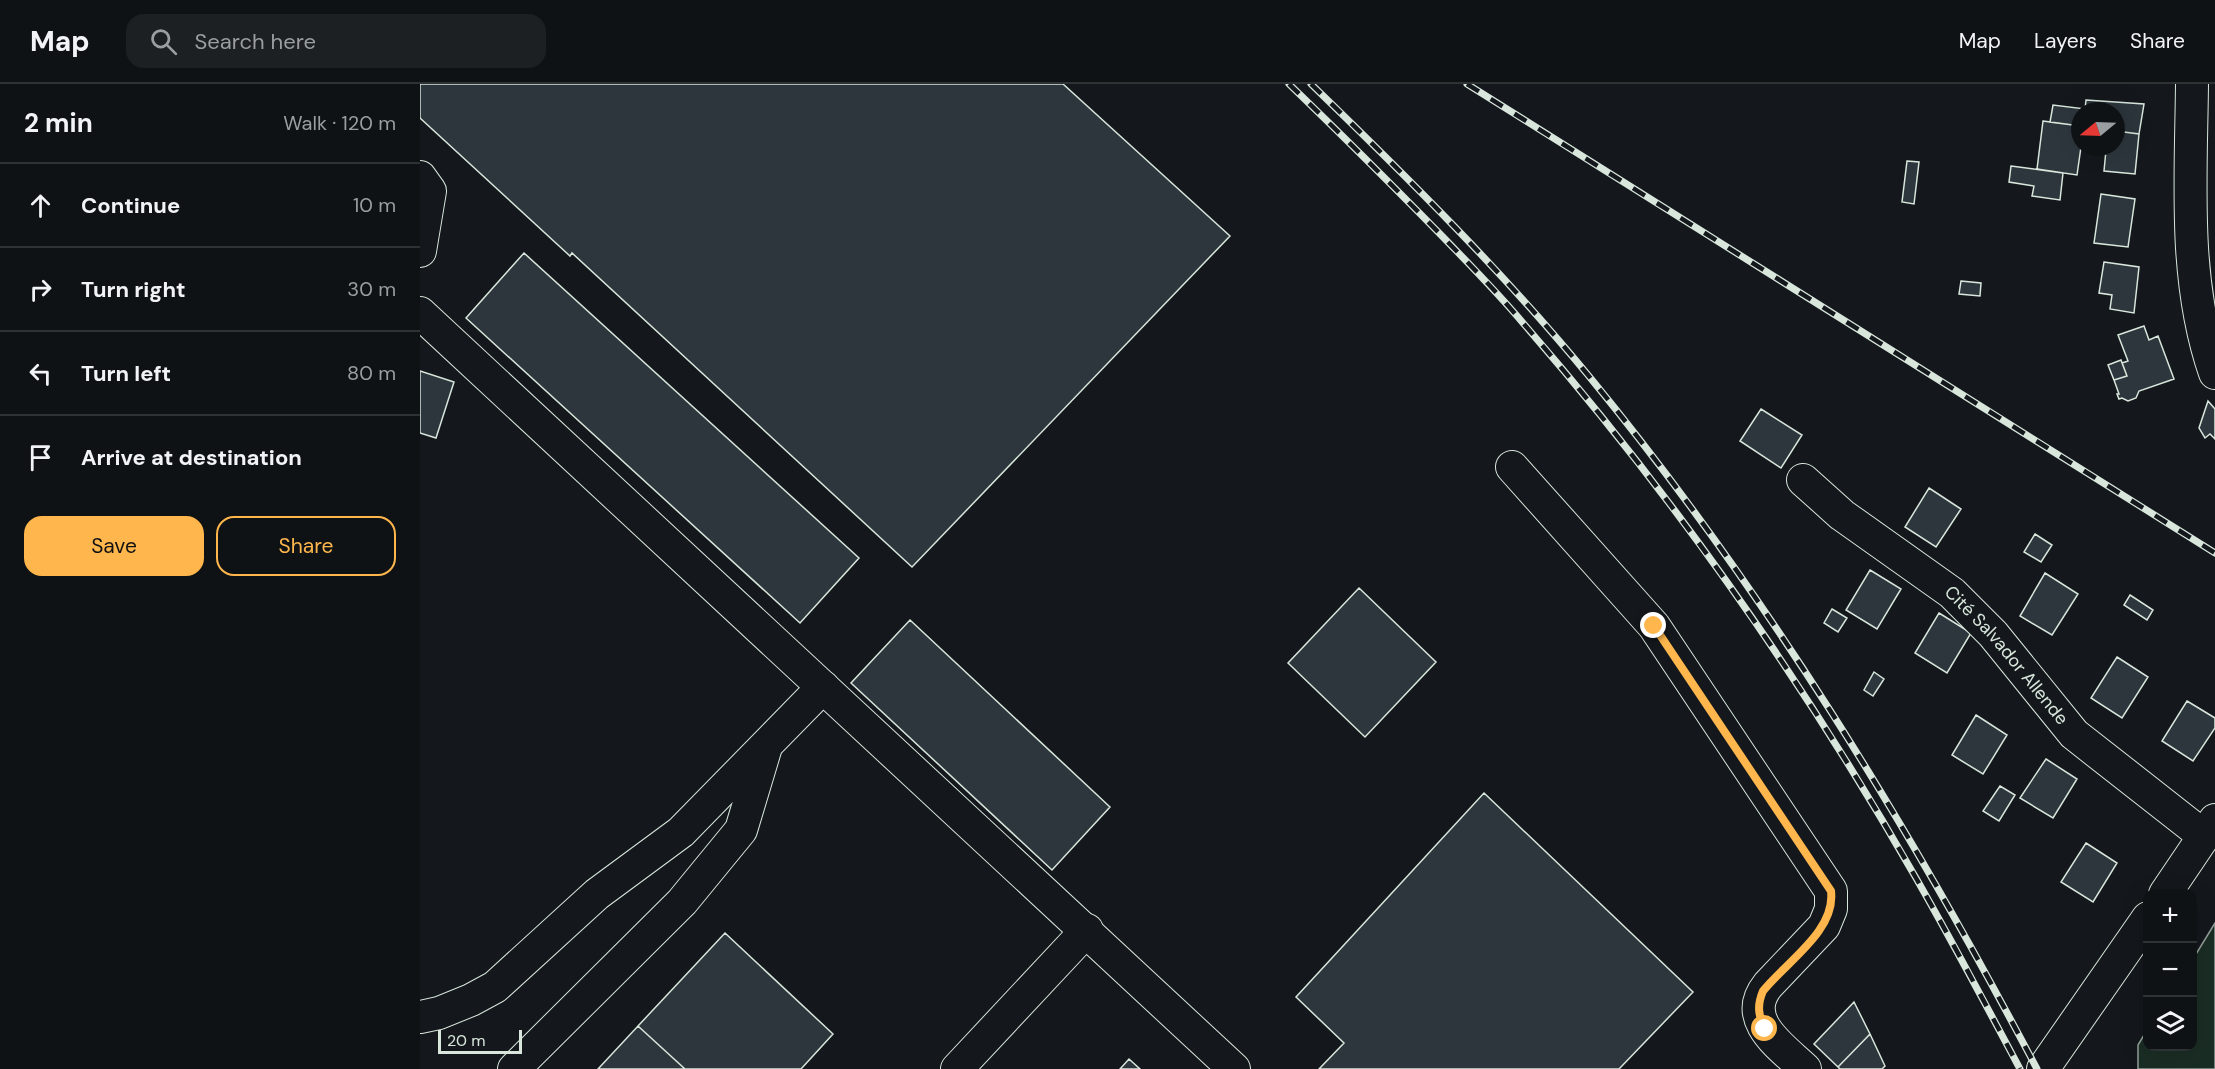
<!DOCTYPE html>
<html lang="en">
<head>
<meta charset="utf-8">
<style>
	:root { --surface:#0f1215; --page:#1d2022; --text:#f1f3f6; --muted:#9b9ea0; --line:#2f3234; --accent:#ffb74d }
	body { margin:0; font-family:"DM Sans",sans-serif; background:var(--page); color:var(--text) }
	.controls { position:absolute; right:18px; bottom:18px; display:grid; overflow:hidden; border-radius:12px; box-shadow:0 6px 24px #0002 }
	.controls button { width:54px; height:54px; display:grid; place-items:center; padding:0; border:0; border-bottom:2px solid var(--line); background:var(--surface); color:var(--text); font:30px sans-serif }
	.compass { position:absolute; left:1651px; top:18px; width:54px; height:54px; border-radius:50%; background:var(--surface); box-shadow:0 6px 24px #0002; rotate:251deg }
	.scale { position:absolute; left:18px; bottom:15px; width:84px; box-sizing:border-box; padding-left:6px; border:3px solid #d8e6dc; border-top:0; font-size:16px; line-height:21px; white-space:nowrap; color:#d8e6dc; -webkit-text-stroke:4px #14181c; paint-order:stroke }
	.stop { position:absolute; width:18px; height:18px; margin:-14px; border:4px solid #ffb74d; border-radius:50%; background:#fff }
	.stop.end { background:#ffb74d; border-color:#fff; box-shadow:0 2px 6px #0008 }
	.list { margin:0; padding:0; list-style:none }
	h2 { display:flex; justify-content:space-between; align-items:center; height:78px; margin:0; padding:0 24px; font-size:26px }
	h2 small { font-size:20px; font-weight:400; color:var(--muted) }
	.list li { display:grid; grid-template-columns:39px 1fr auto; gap:18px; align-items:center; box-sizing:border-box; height:84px; padding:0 24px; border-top:2px solid var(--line) }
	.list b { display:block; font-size:22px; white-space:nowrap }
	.list em { font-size:20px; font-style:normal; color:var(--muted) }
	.actions { display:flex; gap:12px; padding:18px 24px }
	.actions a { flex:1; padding:14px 0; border:2px solid var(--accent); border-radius:18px; text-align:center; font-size:21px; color:var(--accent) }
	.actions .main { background:var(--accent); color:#111 }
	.icon { flex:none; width:33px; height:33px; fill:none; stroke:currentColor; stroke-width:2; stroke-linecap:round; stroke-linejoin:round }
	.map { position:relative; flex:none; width:1795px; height:985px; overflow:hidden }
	header { display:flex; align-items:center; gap:36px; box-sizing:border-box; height:84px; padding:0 30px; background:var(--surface); border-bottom:2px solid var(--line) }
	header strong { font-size:28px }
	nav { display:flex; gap:33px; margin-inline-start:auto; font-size:21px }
	.search { width:420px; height:54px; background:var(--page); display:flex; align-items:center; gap:15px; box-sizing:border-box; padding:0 21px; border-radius:18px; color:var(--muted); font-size:22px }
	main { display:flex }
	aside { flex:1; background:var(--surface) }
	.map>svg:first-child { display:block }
</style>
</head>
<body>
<header>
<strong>Map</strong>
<div class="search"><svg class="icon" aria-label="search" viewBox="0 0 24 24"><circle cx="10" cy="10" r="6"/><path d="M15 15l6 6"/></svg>Search here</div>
<nav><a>Map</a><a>Layers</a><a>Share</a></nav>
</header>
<main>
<aside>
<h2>2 min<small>Walk · 120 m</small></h2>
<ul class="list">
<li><svg class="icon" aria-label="ahead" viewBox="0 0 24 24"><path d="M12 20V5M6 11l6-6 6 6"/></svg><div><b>Continue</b></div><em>10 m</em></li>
<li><svg class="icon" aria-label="right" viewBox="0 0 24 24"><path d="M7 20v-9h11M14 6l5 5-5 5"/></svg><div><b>Turn right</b></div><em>30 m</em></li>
<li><svg class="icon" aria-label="left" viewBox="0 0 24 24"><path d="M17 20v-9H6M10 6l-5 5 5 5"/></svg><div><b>Turn left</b></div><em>80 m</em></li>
<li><svg class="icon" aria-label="arrive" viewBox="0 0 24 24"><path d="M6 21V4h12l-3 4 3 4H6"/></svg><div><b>Arrive at destination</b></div></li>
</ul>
<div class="actions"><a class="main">Save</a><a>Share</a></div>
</aside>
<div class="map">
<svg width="1795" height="985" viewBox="0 0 1795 985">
	<rect width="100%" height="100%" fill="#14181c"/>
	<path fill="#1a2d24" stroke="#939e99" stroke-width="1.5" d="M1795,839v146h-77v-24l9,-15 1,16h44l1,-87z"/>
	<path fill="#2c363c" stroke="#d8e6dc" stroke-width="1.5" d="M0,0h643l167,152 -318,331 -340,-314 -2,3 -150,-138z
		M1666,16l58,4 -5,30 -23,-3v-20h-36v15l-30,-4 3,-17 32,4z
		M1623,37l37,5 1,21 -4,28 -40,-6z
		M1696,47l23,3 -4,40 -31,-3 2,-21 -10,-1v-2h20z
		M1487,77l12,1 -5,42 -12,-2z
		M1591,82l52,7 -3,27 -28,-4 2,-10 -25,-4z
		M1681,110l34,5 -7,48 -34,-4z
		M104,169l335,305 -59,65 -334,-305z
		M1684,178l35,5 -5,46 -24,-4 2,-14 -13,-2z
		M1541,197l20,2 -1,13 -21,-2z
		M1724,242l5,14 9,-4 16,43 -35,12 -3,7 -8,3 -6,-3 -3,1 -2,-5h2l-5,-14 13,-4 -5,-13 6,-2 -10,-26z
		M1701,276l6,16 -13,4 -6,-15z
		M0,287l34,11 -18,56 -16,-5z
		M1788,317l7,8v30l-5,-5 -5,4 -6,-10z
		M1341,325l41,26 -21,33 -41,-27z
		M1509,404l32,21 -25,38 -31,-20z
		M1615,450l17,11 -11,17 -17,-10z
		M1450,486l31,19 -24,40 -31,-19z
		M1625,489l33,21 -26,41 -32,-19z
		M939,504l77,74 -71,75 -77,-74z
		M1710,511l23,15 -6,10 -23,-15z
		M1412,525l15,9 -9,14 -14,-9z
		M1519,529l32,20 -24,40 -32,-20z
		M490,536l200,187 -58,63 -201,-187z
		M1697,573l31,20 -26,41 -31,-20z
		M1454,588l10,7 -11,17 -9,-6z
		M1767,617l28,17v10l-22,33 -31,-20z
		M1556,631l31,20 -24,39 -31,-19z
		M1626,675l31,20 -24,39 -33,-20z
		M1580,702l15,9 -16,26 -16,-10z
		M1064,709l209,199 -74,77h-300l25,-26 -48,-46z
		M1666,759l31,20 -24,39 -32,-20z
		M305,849l108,101 -32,35h-116l-47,-43z
		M1434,918l16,32 -32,33 -24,-23z
		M218,942l47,43h-87z
		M1450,950l15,32 -3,3h-42l-2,-2z
		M709,975l11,10h-20z"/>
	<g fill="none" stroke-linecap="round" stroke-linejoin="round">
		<g stroke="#d8e6dc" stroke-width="34">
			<g id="minor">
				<path d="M1772,0c-1,96 -9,197 23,289"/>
				<path d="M0,93l10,14 -10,60"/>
				<path d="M0,229l814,756"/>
				<path d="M1092,383l142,159 177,265v18l-7,17 -56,59c-28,35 14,62 37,84"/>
				<path id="s1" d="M1383,396l39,35 110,78 41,41 81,100 130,102"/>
				<path d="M1745,810l50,-74"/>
				<path d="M0,933l19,-4 32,-13 24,-13 102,-93 84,-62 142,-145"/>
				<path d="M94,985l168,-167 59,-72 24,-80"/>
				<path d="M537,985l130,-139"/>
				<path d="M1623,985l105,-151"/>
			</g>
		</g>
		<use href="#minor" stroke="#14181c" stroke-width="32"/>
		<g stroke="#d8e6dc" stroke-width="7">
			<path id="rail" d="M869,0c52,50 103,101 154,153 27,28 55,56 80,86 149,171 281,359 393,555 36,63 70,127 104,191
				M891,0c96,93 192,188 277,291 176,214 320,449 449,694
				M1047,0l748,469"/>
		</g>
		<use href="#rail" stroke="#14181c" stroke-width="4.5" stroke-dasharray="14" stroke-linecap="butt"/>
	</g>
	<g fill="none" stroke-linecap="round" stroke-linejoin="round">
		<path stroke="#ffb74d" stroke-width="8" d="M1234,542l177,265c5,40 -45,71 -68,100 -6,14 -5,24 2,38"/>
	</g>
	<g text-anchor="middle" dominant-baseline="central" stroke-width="4.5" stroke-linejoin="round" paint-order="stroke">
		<g font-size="18" fill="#d8e6dc" stroke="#14181c">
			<text stroke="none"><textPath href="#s1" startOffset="270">Cité Salvador Allende</textPath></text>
		</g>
	</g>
</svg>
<div class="controls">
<button>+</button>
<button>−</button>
<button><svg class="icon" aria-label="layers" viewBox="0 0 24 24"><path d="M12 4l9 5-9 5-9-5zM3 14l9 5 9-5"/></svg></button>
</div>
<svg class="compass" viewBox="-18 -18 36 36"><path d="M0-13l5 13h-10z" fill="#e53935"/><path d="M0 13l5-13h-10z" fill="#9b9ea0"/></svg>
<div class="scale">20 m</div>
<div class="stop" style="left:1345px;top:945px"></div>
<div class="stop end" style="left:1234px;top:542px"></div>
</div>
</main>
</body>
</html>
